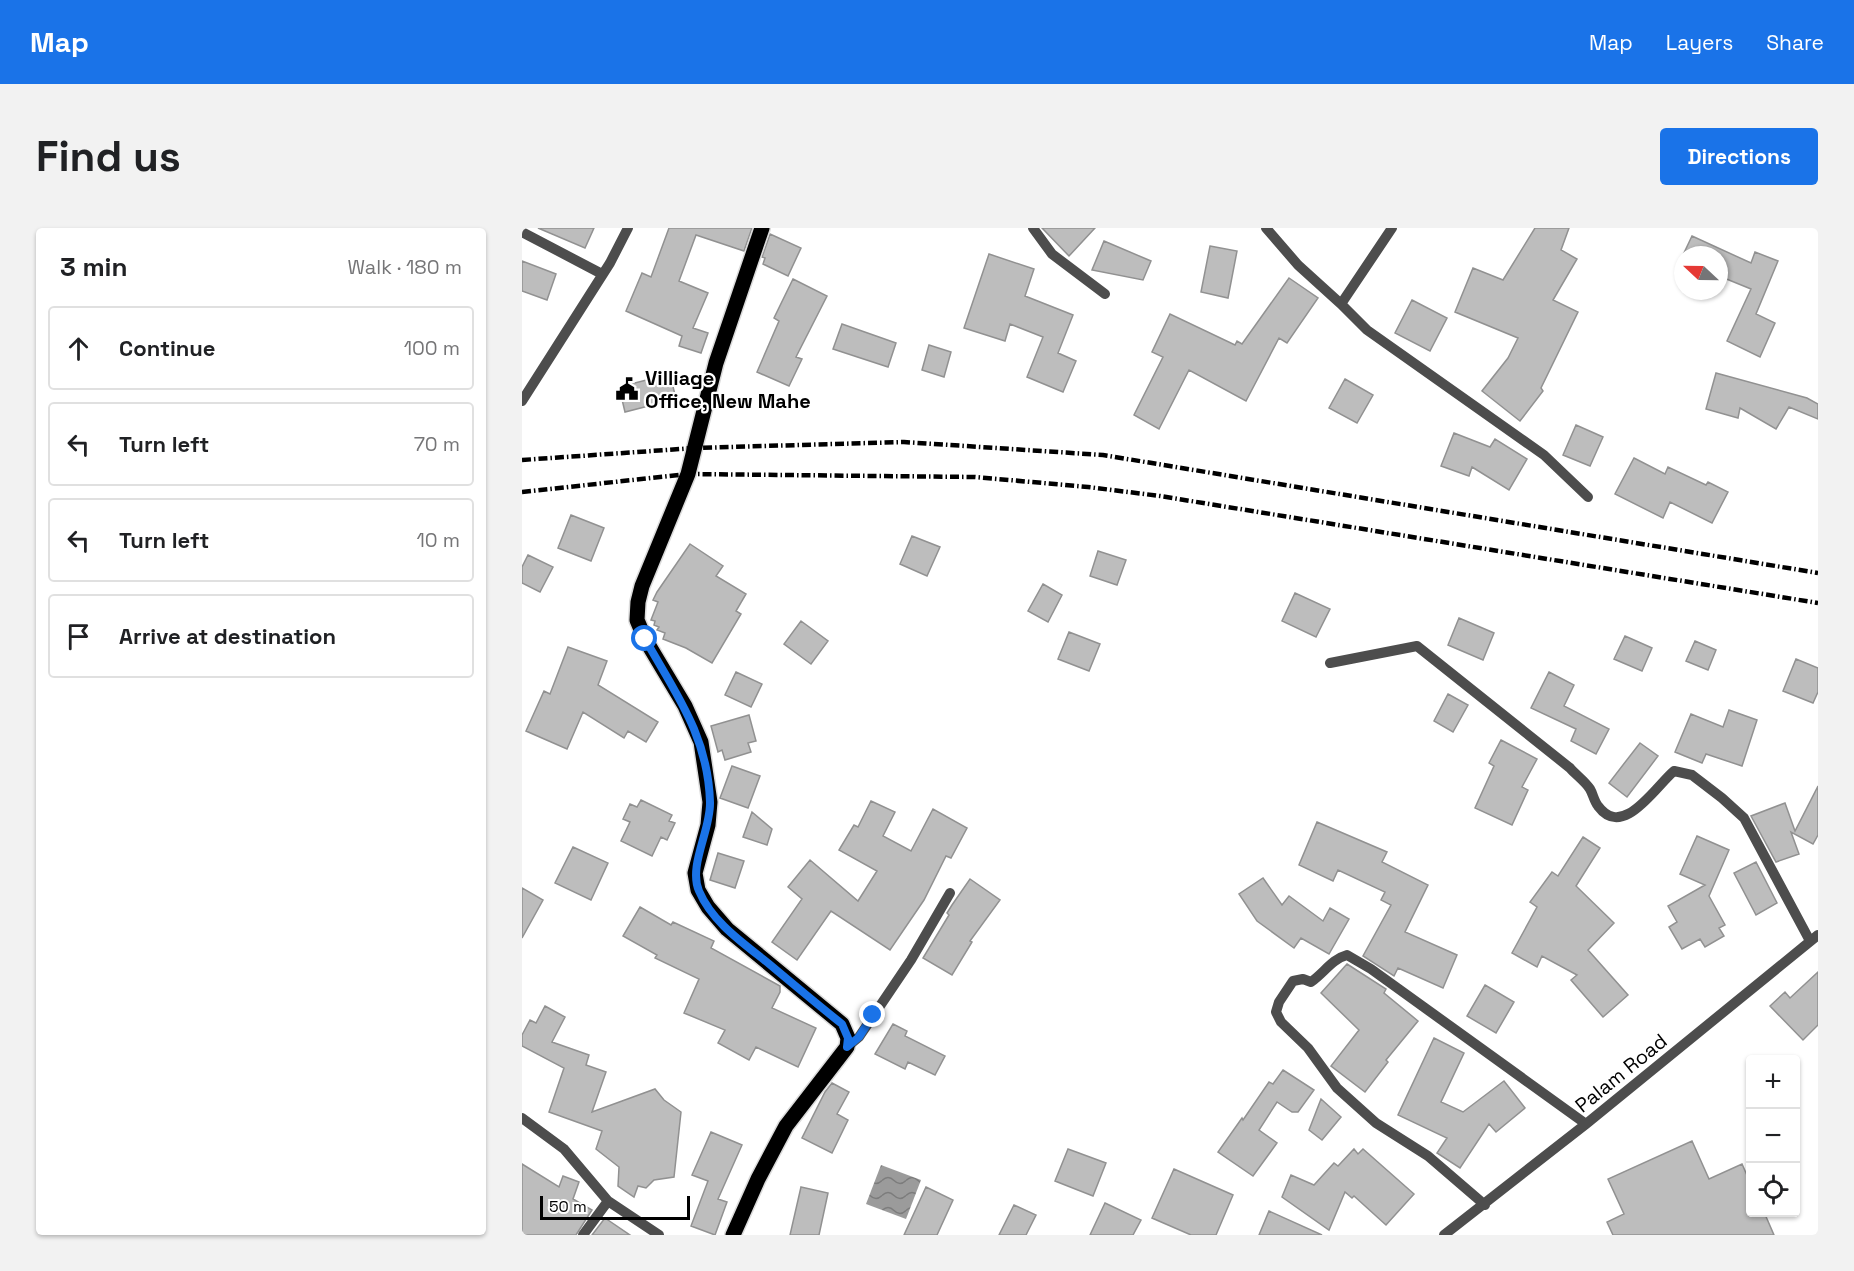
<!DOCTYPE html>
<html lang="en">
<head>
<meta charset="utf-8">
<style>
	:root { --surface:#fff; --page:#f2f2f2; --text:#202124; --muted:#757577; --line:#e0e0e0; --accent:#1a73e8 }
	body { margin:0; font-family:"Space Grotesk",sans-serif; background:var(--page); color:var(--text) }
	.controls { position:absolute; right:18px; bottom:18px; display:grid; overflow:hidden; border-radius:6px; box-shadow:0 2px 4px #0004 }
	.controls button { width:54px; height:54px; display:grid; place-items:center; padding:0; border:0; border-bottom:2px solid var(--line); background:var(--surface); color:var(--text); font:30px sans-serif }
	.compass { position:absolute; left:1152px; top:18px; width:54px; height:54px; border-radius:50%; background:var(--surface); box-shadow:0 2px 4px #0004; rotate:292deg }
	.scale { position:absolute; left:18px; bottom:15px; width:150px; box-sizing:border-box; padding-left:6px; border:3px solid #000; border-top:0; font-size:16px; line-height:21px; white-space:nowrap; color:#000; -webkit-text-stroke:4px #fff; paint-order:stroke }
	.stop { position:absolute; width:18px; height:18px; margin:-14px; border:4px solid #1a73e8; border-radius:50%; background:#fff }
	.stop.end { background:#1a73e8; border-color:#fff; box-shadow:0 2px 6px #0008 }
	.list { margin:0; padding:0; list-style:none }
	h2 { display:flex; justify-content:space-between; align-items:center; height:78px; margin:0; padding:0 24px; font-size:26px }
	h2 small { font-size:20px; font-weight:400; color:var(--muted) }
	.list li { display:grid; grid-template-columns:39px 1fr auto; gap:18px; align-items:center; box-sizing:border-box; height:84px; margin:0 12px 12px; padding:0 12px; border:2px solid var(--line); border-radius:6px }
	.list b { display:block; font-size:22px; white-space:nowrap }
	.list em { font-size:20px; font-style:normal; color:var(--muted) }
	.icon { flex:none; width:33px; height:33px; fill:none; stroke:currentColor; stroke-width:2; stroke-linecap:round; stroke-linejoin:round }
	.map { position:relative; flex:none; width:1296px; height:1007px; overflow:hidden; border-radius:6px }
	header { display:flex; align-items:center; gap:36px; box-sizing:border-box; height:84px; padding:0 30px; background:var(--accent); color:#fff }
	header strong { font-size:28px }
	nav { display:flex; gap:33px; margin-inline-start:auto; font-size:21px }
	.intro { display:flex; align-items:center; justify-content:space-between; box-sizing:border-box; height:144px; padding:0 36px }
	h1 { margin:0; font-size:42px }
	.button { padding:15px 27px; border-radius:6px; background:var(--accent); color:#fff; font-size:21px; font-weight:700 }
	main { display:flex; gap:36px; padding:0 36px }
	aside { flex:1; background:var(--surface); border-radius:6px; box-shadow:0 2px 4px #0004 }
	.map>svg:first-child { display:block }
</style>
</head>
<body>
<header>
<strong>Map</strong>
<nav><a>Map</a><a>Layers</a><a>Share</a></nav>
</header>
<div class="intro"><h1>Find us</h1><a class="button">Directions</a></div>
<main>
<aside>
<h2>3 min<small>Walk · 180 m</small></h2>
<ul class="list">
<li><svg class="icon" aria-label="ahead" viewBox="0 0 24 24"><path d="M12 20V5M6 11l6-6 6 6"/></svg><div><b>Continue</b></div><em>100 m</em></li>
<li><svg class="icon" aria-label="left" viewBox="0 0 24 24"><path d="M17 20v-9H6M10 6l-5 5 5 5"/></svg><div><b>Turn left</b></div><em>70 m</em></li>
<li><svg class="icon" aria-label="left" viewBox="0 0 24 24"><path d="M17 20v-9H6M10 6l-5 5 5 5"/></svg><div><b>Turn left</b></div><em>10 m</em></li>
<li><svg class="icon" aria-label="arrive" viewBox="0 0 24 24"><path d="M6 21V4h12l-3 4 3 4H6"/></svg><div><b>Arrive at destination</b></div></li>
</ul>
</aside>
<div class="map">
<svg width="1296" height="1007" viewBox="0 0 1296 1007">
	<defs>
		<pattern id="water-waves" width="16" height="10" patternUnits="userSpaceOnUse" patternTransform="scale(1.5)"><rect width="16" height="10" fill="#9b9b9b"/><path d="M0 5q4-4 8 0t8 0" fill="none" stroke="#7c7c7c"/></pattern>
	</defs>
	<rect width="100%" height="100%" fill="#fff"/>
	<path fill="url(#water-waves)" d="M359,937l40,15 -15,39 -40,-15z"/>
	<path fill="#bdbdbd" stroke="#919191" stroke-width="1.5" d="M16,0h56l-9,20z
		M147,0h83l-8,23 -48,-16 -17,46 29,12 -15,35 15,5 -7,20 -22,-7 3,-10 -56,-25 16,-38 9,4z
		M520,0h53l-26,28z
		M1013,0h34l-8,22 16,9 -24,41 25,12 -37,76 2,3 -23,30 -38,-30 26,-33 10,-20 -63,-26 18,-44 30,12z
		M248,6l31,14 -13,28 -25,-12 2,-6 -3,-1z
		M1170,8l59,27 4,-11 23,9 -22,53 19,9 -15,34 -33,-16 24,-52 -32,-13v-21h-36z
		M582,13l47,20 -8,19 -51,-10z
		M688,18l27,5 -9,47 -27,-6z
		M467,26l45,15 -9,27 48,19 -15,38 18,8 -13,31 -36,-15 16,-40 -33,-13 -5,17 -41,-13z
		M0,33l34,13 -9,26 -25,-9z
		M767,50l29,20 -31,45 -8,-5 -33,63 -57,-31 -30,59 -25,-14 29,-58 -11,-5 18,-38 65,31 2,-4 5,3z
		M271,51l34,17 -31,61 6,2 -13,27 -32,-14 22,-51 -5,-3z
		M890,72l35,18 -17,33 -35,-18z
		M320,96l54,19 -8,24 -55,-18z
		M407,117l22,7 -7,25 -22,-7z
		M1194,145l91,25 11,6v15l-29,-12 -13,22 -36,-21 -2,10 -32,-9z
		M148,146l6,25 -51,13 -6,-25z
		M823,151l28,16 -16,28 -28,-15z
		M1054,197l27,12 -13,29 -27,-11z
		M932,205l36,14 5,-8 32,20 -18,31 -37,-23 -3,9 -28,-10z
		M1112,230l31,16 3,-7 38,18 2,-3 20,10 -16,31 -42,-21 -7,16 -48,-24z
		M49,287l33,13 -13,33 -33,-13z
		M390,308l28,11 -13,29 -27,-12z
		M168,316l33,22 -7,10 30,18 -10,17 5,3 -29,49 -26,-15 -23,-9 2,-6 -8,-3 2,-3 -5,-2 1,-4 -4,-1 7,-18 -5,-2 4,-8z
		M576,323l28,9 -9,25 -27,-9z
		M6,327l25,12 -13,25 -18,-9v-16z
		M521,356l19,11 -14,27 -20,-11z
		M773,365l35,16 -14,28 -34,-16z
		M937,390l35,15 -11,27 -35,-15z
		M279,393l27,20 -17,23 -27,-20z
		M547,404l31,12 -11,27 -31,-12z
		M1103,408l27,12 -10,23 -28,-12z
		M1173,413l21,9 -8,20 -22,-9z
		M46,419l39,14 -9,24 60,37 -12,20 -18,-11 -4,7 -41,-26 -16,37 -41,-18 18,-40 6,3z
		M1274,431l22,9v24l-5,11 -30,-12z
		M214,444l26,12 -11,23 -26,-12z
		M1027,444l25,13 -10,21 45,23 -13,25 -25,-13 5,-12 -45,-21z
		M926,466l20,11 -15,27 -19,-11z
		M1207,482l28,10 -15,46 -36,-12 -4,9 -27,-11 16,-38 32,13z
		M227,487l7,26 -8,2 3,9 -26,8 -3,-10 -4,2 -7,-26z
		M979,512l36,19 -15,28 6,3 -16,35 -37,-17 19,-42 -5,-3z
		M1118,515l18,13 -31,41 -18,-14z
		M210,538l28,10 -12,32 -28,-10z
		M1296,558v49l-5,9 -22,-12 8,22 -23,8 -25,-46 34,-13 10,28z
		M119,572l31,15 -3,6 6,2 -8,17 -6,-3 -9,19 -31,-15 9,-19 -7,-3 7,-15 7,3z
		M349,573l24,11 -12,24 28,15 22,-42 34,19 -16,30 -5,-2 -22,44 -34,50 -59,-39 -34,49 -25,-18 30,-43 -14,-12 22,-27 48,41 19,-30 -38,-21 15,-25 4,2z
		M230,584l20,17 -5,16 -24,-8z
		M795,594l70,30 -5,10 46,23 -23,47 52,23 -14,33 -45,-20 -4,8 -31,-20 28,-51 -10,-5 4,-8 -47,-22 -5,11 -34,-16z
		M1175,608l32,14 -20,46 16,29 -6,3 5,8 -19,11 -5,-8 -18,10 -13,-22 8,-5 -9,-16 37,-21 -25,-11z
		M1061,609l17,11 -24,38 38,37 -26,27 40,45 -25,22 -32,-37 6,-5 -35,-19 -5,11 -25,-14 25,-46 -7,-5 22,-30 6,4z
		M51,619l35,16 -17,37 -36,-17z
		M196,625l26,8 -9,27 -25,-8z
		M1234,634l21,41 -21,12 -22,-42z
		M741,650l19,27 7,-9 34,25 7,-13 19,11 -20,35 -28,-16 -7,10 -37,-27 -18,-27z
		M448,651l30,21 -30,41 2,1 -20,33 -29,-17 26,-43 -2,-2 5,-8z
		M0,660l21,12 -21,38z
		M118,679l31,18 2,-3 41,19 -3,7 69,38v6l-8,16 44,20 -18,39 -42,-20 -7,13 -31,-17 7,-13 -41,-17 15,-34 -44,-21 2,-3 -34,-19z
		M825,736l39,25 -2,4 34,28 -32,39 2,2 -23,30 -34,-26 28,-36 -38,-37z
		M1296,744v53l-15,15 -33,-34 15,-14 5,6z
		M963,757l29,17 -18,31 -29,-17z
		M23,778l20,11 -13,25 37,13 -3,10 20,7 -14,40 63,-23 9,11 17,12 -7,65 -20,3 -8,8 -8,-2 -4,11 -16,-11 1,-19 -23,-18 6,-18 -53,-19 15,-44 -42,-22v-11l8,-15 6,3z
		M371,796l14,7 -2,5 40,20 -10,19 -27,-13 -3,7 -30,-15z
		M912,810l30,15 -23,49 22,10 41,-31 21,27 -29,24 -7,-8 -29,44 -23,-15 10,-15 -49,-23z
		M761,842l31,20 -16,22h-6l-15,-10 -18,28 18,13 -24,33 -35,-24 24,-34 1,2 26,-38 4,2z
		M310,855l17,9 -12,22 11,6 -16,33 -30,-15 23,-46z
		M799,871l20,18 -19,23 -13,-10z
		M189,904l31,13 -24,54 9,3 -12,33 -24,-9 17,-45 -16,-6z
		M1170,913l17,38 33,-15 8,18v30h14l10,23h-161l-6,-13 17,-8 -16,-35z
		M546,921l38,14 -13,33 -38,-15z
		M832,921l4,5 5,-5 51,45 -28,31 -32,-29 -2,2 -7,-6 -16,38 -47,-33 9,-22 23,10 20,-22 4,3z
		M0,936l37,23 4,-11 16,6 -6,17 19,11 -16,25h-54z
		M652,941l59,26 -17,40h-25l-39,-17z
		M279,959l27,6 -9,42h-29z
		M404,959l27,13 -16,35h-33z
		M583,975l36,17 -8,15h-43z
		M492,977l22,10 -10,20h-27z
		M747,983l53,24h-63z
		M83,990l25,17h-38z"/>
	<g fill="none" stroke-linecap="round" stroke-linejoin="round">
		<g stroke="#dbdbdb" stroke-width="18">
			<path id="major" d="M211,1007l25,-56 28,-53 61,-79 1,-9 -6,-14 -115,-95 -19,-22 -10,-17 -3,-17 13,-48 2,-23 -9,-60 -16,-36 -40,-67 -8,-19 1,-18 4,-16 46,-112 28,-111 46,-135"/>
		</g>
		<path stroke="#4d4d4d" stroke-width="10" d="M511,0l19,26 53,40
			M744,0l32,37 43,39
			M870,0l-51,76 26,26 177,125 44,42
			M0,4l80,42
			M0,173l88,-138 18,-35
			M808,435l87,-17 153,122c6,7 15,13 20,21 3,5 4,12 8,17 25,34 57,-19 76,-35l18,4 30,23 22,20 66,123
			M325,819l12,-10 52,-77 39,-67
			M0,890l42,31 44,52 51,34
			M963,977l-57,-49 -52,-33 -39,-35 -29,-40 -27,-26 -5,-10 3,-10 14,-21 10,-2 8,3c13,-9 21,-23 36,-27l24,14 215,155
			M61,1007l25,-34
			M922,1007l142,-111 232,-189"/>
		<use href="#major" stroke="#000" stroke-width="15"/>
		<path stroke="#000" stroke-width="4.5" stroke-dasharray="9 3 1.5 3" stroke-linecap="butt" d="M0,232l173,-12 209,-6 199,13 715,118
			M0,264l166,-18 287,3 113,10 72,9 658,107"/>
	</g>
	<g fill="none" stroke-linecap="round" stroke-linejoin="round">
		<path stroke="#1a73e8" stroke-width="8" d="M123,411c31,55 63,97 65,163 1,28 -22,64 -11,89 13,31 44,52 69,72 25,21 49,41 74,61l6,14 -1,9 12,-10 14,-22"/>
	</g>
	<defs>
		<g id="civic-bare" transform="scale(1.8)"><path d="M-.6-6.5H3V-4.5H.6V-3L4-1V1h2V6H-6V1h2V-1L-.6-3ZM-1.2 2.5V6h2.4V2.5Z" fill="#000" stroke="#fff" stroke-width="2.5" paint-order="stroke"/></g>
	</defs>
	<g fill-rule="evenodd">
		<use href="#civic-bare" x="105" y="161"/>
	</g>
	<g text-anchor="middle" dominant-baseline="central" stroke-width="4.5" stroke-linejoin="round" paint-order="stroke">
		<g font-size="20" font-weight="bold" fill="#000" stroke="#fff" text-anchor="start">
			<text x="123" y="150">Villiage<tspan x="123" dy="23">Office, New Mahe</tspan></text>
		</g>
		<g font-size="20" fill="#000" stroke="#fff">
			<text transform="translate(1099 845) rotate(-39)">Palam Road</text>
		</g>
	</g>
</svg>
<div class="controls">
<button>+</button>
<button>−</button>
<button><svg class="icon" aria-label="locate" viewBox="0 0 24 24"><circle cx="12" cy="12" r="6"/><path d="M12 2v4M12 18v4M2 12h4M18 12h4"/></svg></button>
</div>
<svg class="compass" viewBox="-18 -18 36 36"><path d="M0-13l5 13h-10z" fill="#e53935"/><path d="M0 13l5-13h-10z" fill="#757577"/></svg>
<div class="scale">50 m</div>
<div class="stop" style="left:123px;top:411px"></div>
<div class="stop end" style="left:351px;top:787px"></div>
</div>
</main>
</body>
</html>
